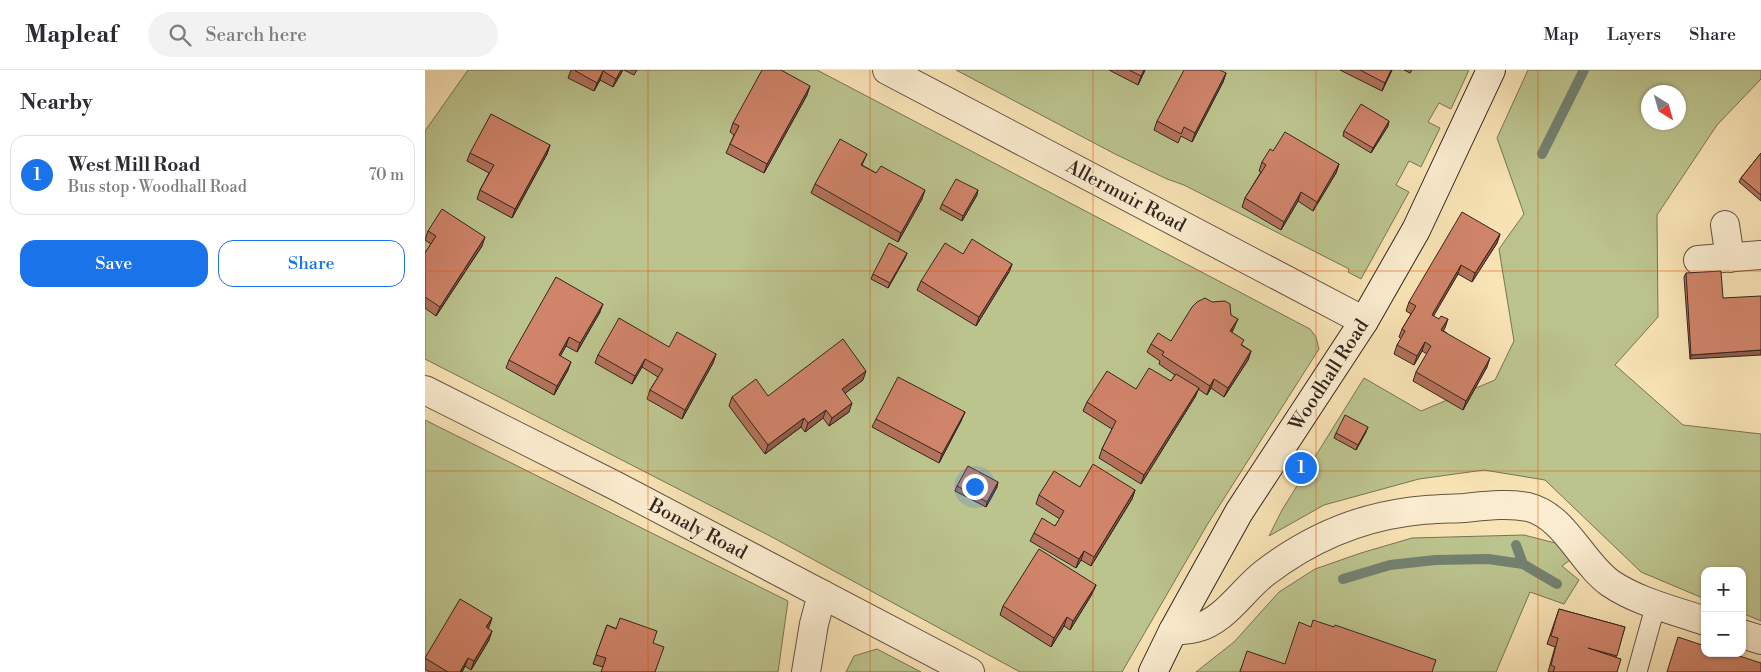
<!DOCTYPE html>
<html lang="en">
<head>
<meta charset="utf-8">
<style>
	:root { --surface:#fff; --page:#f2f2f3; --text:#2b2b33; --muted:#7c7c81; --line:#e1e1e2; --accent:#1a73e8 }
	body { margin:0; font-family:"Libre Bodoni",serif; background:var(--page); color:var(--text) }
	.controls { position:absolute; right:15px; bottom:15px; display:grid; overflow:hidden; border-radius:10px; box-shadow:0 1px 4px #0004 }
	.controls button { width:45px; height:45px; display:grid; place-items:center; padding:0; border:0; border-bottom:1px solid var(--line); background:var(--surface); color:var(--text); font:25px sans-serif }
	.compass { position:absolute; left:1216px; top:15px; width:45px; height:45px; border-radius:50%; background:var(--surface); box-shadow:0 1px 4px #0004; rotate:143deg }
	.you { position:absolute; left:549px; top:416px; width:18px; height:18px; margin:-12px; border:4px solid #fff; border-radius:50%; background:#1a73e8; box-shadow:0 0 0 8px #1a73e833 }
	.badge { display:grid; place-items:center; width:32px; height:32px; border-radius:50%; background:var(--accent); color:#fff; font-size:16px; font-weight:700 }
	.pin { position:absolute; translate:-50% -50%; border:2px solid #fff; box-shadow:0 1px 5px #0006 }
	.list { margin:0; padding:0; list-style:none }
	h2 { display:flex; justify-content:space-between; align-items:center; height:65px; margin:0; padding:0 20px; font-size:21px }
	h2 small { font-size:16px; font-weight:400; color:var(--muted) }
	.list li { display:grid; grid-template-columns:32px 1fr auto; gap:15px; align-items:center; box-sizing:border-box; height:80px; margin:0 10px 10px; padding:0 10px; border:1px solid var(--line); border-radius:15px }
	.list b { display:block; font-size:19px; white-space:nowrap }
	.list p { margin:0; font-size:16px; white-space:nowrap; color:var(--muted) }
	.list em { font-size:16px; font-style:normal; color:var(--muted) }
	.actions { display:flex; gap:10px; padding:15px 20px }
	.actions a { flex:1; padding:11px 0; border:1px solid var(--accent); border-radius:15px; text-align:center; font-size:18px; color:var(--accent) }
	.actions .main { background:var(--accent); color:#fff }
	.icon { flex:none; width:28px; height:28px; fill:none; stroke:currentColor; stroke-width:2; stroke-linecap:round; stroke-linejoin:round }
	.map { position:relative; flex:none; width:1336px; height:602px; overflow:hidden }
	header { display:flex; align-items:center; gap:30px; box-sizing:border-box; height:70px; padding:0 25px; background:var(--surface); border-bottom:1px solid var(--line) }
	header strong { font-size:24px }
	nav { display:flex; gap:28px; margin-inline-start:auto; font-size:18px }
	.search { width:350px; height:45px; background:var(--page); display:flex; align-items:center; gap:12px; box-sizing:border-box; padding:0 18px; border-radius:28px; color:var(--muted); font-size:19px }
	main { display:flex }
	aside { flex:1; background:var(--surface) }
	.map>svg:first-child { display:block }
</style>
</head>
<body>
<header>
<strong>Mapleaf</strong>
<div class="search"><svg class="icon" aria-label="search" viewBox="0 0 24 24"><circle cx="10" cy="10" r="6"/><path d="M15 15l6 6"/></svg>Search here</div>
<nav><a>Map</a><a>Layers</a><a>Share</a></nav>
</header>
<main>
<aside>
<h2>Nearby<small></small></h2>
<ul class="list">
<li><span class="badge">1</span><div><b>West Mill Road</b><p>Bus stop · Woodhall Road</p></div><em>70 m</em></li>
</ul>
<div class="actions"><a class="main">Save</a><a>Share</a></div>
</aside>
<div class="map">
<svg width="1336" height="602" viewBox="0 0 1336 602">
	<rect width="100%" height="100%" fill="#f9e4b6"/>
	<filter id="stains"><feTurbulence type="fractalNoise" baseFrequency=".004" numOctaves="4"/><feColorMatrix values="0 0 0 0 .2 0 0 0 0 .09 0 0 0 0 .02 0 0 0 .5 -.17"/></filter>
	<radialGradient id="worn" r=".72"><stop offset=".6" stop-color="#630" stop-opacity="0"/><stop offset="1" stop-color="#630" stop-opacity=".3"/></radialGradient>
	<path fill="#bcc48e" stroke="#777456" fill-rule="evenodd" d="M43,0h349l493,259 6,8 3,12 -112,176 -85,147h-102l-250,-136 -345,-177v-228z
		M531,0h513l-18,39 -12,-6 -11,19 12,6 -19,39 -12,-6 -13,24 13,7 -48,87 -13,-7 1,-3 -165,-84 -17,-6 -52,-25z
		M1103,0h233v9l-44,46 -60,90 1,102 -43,48 68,60 78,9v187l-19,-8v-42h-37v28l-64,-27 -96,-92 -61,-10 -65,9 -95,26 -55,31 13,-26 82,-132 57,33 74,-31 19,-39 -15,-92 25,-35 -27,-76zM1224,22h30v30h-30z
		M0,350l363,181 -10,71h-353z
		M1099,465l31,8 15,17 -8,6 17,14 -15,24 -34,-12 -34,80h-214l-40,-6 -3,6h-43l38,-30 45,-50 36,-23 46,-16 51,-15z
		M452,579l44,23h-75l8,-16z"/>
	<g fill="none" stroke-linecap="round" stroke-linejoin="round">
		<path stroke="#738171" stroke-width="10" d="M1117,84l42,-84
			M1091,475l7,19
			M918,509l47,-14 45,-5 53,-1 35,5 34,20"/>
		<g stroke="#645444" stroke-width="21">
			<path id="lane" d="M1212,602l19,-68"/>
		</g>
		<g stroke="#645444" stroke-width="30">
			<path id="street" d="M462,0l477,251
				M1300,155l5,33
				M1273,190l63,-5
				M0,320l191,96 354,186
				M748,561c7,-1 15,-1 23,-3 29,-7 47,-39 70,-56 41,-31 90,-53 141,-60 18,-3 38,-3 57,-4 21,-2 43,-5 64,-1 37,9 53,55 82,76 28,19 63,27 95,38
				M1317,564l19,6
				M381,602l8,-48 8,-30"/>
		</g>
		<g stroke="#32241e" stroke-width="30">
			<path id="secondary" d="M728,602l20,-41 66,-119 125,-191 52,-91 75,-160"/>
		</g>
		<use href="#lane" stroke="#fbedd0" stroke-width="19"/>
		<use href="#street" stroke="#fbedd0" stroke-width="28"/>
		<use href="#secondary" stroke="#fbedd0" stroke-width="28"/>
	</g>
	<path fill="#b3725b" stroke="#32241e" d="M146,0h52l-10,17 -13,-7 -6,11 -26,-13z
		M199,0h13l-3,5z
		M684,0h36l-7,15z
		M915,0h52l-10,21z
		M979,0h8l-2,3z
		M801,3l-3,9 -31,60 -11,-6 -3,7 -24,-13 3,-9z
		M382,25l-43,78 -38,-20 8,-18 -4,-3 3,-9z
		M963,56l-17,27 -28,-17 1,-5z
		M125,75l-3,9 -35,64 -35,-19 3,-9 9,-17 -22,-12 3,-8z
		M848,81l66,13 -3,9 -23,38 -15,-10 -17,29 -39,-23 3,-9 16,-26 -2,-1 3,-9z
		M1336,83v48l-22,-19 2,-4z
		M442,84l-5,11 60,34 -24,43 -87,-49 4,-9z
		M552,125l-15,26 -22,-12 2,-5z
		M3,161l54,15 -46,70 -11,-8v-55l6,-9 -6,-4z
		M1075,164l-3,9 -25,39 -14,-8 -25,42 12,12 -2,2 44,37 -24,43 -50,-29 3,-9 11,-18 -5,-3 -8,14 -20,-11 3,-9 4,-6 -2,-2 3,-8 9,-15 -5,-3 3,-9z
		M482,183l-2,5 -17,30 -17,-9 2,-5z
		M538,184l49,10 -3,8 -33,54 -59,-36 4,-9z
		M1261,203l37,25 -33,61 -6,-82z
		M175,242l-23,40 -11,-6 -6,10 8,14 -14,25 -48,-27 3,-8z
		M806,245l3,13 -2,4 10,13 9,6 -3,9 -24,37 -13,-9 -4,7 -9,-6 -3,8 -54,87 -42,-26 3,-9 10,-20 -29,-18 4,-9 49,-13 35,-8 4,-6 -16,-11 1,-3 -13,-9 4,-8 20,-3z
		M244,277l47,7 -3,9 -31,56 -35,-20 3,-9 8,-13 -16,-10 -10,17 -37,-21 3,-8z
		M438,310l-18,13 4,19 -20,14 -6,-8 -18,14 -4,-5 -36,27 -36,-48 3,-9 36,-1z
		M540,342l-4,9 -22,42 -67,-36 4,-8z
		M941,362l-10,18 -22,-12 2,-5z
		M532,416l40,1 -11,20 -31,-16z
		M655,417l55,3 -3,9 -41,67 -10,-6 -5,8 -46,-27 4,-8 21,-7 5,-7 -24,-15 3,-9z
		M671,515l-4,9 -22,36 -6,-4 -13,21 -51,-32 3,-9z
		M1134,539l66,18 -9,30 1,15h-69l7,-25 -8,-3z
		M67,548l-4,10 1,12 -18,30 -6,-4 -3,6h-32l-5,-3v-11z
		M182,555l46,18 -50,24 -10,-3z"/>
	<path fill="#925c4a" stroke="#32241e" d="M196,0h2l-10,17 3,-8z
		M719,0h1l-7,15 3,-9z
		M966,0h1l-10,21 3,-8z
		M178,1l-3,9 -6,11 3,-8z
		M801,3l-3,9 -31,60 3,-9z
		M385,16l-3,9 -43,78 3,-9z
		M964,51l-1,5 -17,27 2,-5z
		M125,75l-3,9 -35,64 3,-9z
		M914,94l-3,9 -23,38 4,-9z
		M500,120l-3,9 -24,43 3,-9z
		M553,120l-1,5 -15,26 1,-5z
		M876,122l-3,9 -17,29 3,-8z
		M1075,164l-3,9 -25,39 3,-9z
		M60,167l-3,9 -46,70 4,-9z
		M482,183l-2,5 -17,30 2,-5z
		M587,194l-3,8 -33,54 3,-9z
		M1036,195l-3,9 -29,50 3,-9z
		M178,234l-3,8 -23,40 3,-9z
		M813,249l-4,9 -7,11 3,-8z
		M1023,249l-3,9 -7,10 3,-8z
		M144,267l-3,9 -10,18 3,-9z
		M1000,272l-3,9 -8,14 3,-9z
		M1336,280v5l-71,4 1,-4z
		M826,281l-3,9 -24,37 4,-9z
		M291,284l-3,9 -31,56 3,-9z
		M1065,288l-3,9 -24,43 3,-9z
		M220,289l-3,8 -10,17 3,-8z
		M146,292l-3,8 -14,25 3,-9z
		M441,301l-3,9 -24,18 3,-9z
		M789,309l-3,9 -4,7 3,-9z
		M774,318l-4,9 -54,87 3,-9z
		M427,333l-3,9 -20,14 3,-8z
		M401,340l-3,8 -18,14 3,-9z
		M540,342l-4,9 -22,42 3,-9z
		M379,348l-3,9 -36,27 3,-9z
		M943,357l-2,5 -10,18 2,-5z
		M573,412l-1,5 -11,20 1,-5z
		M710,420l-3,9 -41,67 3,-9z
		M659,481l-3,9 -5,8 3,-9z
		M671,515l-4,9 -22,36 3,-9z
		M642,547l-3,9 -13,21 3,-9z
		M67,548l-3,9 -6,9 3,-9z
		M67,561l-3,9 -18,30 3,-9z
		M43,588l-3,8 -3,6h-2z"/>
	<path fill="#d0846a" stroke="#32241e" d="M149,0h47l-5,9 -13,-8 -6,12z
		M337,0h19l29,16 -43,78 -37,-20 9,-18 -6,-3z
		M704,0h15l-3,6z
		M759,0h36l6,3 -31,60 -11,-6 -3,7 -24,-13z
		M935,0h31l-6,13z
		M936,34l28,17 -16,27 -29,-17z
		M66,44l59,31 -35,64 -35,-19 14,-25 -24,-12z
		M860,62l54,32 -22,38 -16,-10 -17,30 -39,-24 21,-33 -4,-3 8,-13 3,2z
		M415,69l27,15 -6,11 15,8 5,-7 44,24 -24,43 -86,-49z
		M1336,83v42l-20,-17z
		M531,109l22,11 -15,26 -21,-12z
		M17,139l43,28 -45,70 -15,-10v-44l11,-17 -8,-5z
		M1037,142l38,22 -25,39 -14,-8 -29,50 7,4 2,-3 7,3 -7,11 49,28 -24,43 -50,-29 15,-26 -6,-4 -8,14 -20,-11 8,-14 -3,-2 14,-23 -7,-4z
		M547,169l40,25 -33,53 -58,-36 24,-38 18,11z
		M464,173l18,10 -17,30 -17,-9z
		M1296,201l2,27 38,-2v54l-70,5 -5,-82z
		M131,207l47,27 -23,39 -11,-6 -10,18 12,7 -14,24 -48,-26z
		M780,228l7,4 13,-1 5,3 1,11 7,4 -8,12 14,9 -3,5 10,6 -23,37 -14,-9 -4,7 -48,-31 2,-3 -13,-8 7,-11 13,8 21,-34 5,-5z
		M194,248l50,29 8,-15 39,22 -31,56 -35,-20 13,-21 -18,-10 -10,17 -37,-21z
		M418,269l23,32 -24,18 10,14 -20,15 -6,-8 -18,13 -4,-5 -36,27 -36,-48 24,-18 12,17z
		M724,298l22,13 5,-7 23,14 -55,87 -42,-26 14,-28 -29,-19 20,-31 29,18z
		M473,307l67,35 -23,42 -66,-35z
		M920,345l23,12 -10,18 -22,-12z
		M668,394l42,26 -41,67 -10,-6 -5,8 -45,-26 8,-15 13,8 9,-15 -25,-16 15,-24 26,16z
		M543,396l30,16 -11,20 -30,-16z
		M614,479l57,36 -23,36 -6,-4 -13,21 -51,-32z
		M35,529l32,19 -6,9 6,4 -18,30 -6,-3 -8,14h-12l-23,-14z
		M1134,539l66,18 -8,29 -29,-8 33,11 -4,13h-64l2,-5 -4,-2 7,-27 -7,-2z
		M195,548l37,13 -4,12 11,4 -9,25h-54l5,-14 -10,-3 11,-30 9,4z
		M888,550l21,7 1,-2 101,35 -4,12h-192l7,-21 38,13 14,-42 12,5z
		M1253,567l27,9v7h25l31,10v9h-94z"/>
	<path fill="none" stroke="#df560d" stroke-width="1" stroke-opacity="0.55" d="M223,0v602M445,0v602M668,0v602M891,0v602M1113,0v602M0,201h1336M0,401h1336"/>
	<g text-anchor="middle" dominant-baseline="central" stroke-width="4" stroke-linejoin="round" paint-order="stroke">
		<g font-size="19" fill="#32241e" stroke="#fbedd0">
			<text transform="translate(701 126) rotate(28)">Allermuir Road</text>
			<text transform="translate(904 305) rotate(-57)">Woodhall Road</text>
			<text transform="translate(273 459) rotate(28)">Bonaly Road</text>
		</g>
	</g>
	<rect width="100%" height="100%" filter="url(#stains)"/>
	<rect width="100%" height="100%" fill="url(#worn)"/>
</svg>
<div class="controls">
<button>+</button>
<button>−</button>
</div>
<svg class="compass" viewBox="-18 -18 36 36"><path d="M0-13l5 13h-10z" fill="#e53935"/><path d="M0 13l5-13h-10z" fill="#7c7c81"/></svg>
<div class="you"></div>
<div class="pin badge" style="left:876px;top:398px">1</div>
</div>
</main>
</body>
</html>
